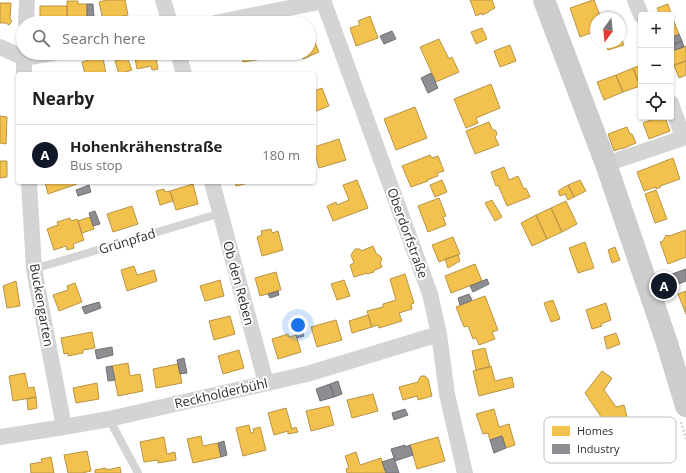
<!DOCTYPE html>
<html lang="en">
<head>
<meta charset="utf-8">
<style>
	:root { --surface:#fff; --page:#f2f2f2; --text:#202124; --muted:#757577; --line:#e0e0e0; --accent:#111827 }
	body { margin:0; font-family:"Open Sans",sans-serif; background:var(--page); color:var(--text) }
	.controls { position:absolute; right:12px; top:12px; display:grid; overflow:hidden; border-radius:4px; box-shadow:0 1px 3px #0004 }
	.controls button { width:36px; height:36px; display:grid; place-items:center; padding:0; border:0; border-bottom:1px solid var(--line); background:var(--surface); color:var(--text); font:20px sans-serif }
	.compass { position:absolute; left:590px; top:12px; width:36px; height:36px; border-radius:50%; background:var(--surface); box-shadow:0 1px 3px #0004; rotate:195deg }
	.you { position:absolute; left:298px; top:325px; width:14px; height:14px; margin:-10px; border:3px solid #fff; border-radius:50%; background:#1a73e8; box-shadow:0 0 0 6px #1a73e833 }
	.badge { display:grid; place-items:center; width:26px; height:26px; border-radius:50%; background:var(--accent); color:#fff; font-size:13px; font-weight:700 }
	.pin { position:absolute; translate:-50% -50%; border:2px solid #fff; box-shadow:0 1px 4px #0006 }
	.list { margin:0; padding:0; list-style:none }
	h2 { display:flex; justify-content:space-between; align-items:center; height:52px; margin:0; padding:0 16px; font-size:17px }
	h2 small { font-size:13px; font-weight:400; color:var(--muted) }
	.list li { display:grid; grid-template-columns:26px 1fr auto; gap:12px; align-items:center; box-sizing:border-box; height:60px; padding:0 16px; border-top:1px solid var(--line) }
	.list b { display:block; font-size:15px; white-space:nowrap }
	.list p { margin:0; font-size:13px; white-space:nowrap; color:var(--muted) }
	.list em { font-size:13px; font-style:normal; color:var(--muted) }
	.icon { flex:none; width:22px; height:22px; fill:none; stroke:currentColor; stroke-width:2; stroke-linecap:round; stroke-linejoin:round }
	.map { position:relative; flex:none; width:686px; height:473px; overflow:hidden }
	.search { position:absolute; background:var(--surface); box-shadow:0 1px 3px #0004; left:16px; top:16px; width:300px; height:44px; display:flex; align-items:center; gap:10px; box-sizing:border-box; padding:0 14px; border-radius:22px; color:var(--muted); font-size:15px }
	.panel { position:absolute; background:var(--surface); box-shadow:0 1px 3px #0004; left:16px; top:72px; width:300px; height:112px; border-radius:4px }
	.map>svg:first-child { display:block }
</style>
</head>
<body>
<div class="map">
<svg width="686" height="473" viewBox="0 0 686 473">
	<rect width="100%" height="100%" fill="#fff"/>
	<path fill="#f2c14e" stroke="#b89545" d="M107,0h18l3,15 -25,5 -4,-18z
		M470,0h22l3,8 -6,3v1l-7,3v-2l-6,3z
		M593,0h1l7,18h-5v13l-16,6 -10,-29z
		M67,1h11v3h9v18l-20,1z
		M0,3h11l-1,16 2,2 -3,4 -3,-2h-6z
		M668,4l6,18 -3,2v-9h-17l5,-2 -2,-5z
		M40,6h27v17h-27z
		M370,16l8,22 -22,8 -6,-18 10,-3 -2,-4z
		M674,22l5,12 -8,4v-14z
		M482,28l5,11 -11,5 -5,-12z
		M311,33l8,19 -16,7 -3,-6h9v-19z
		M620,35l4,10 -16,5 -3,-8h15z
		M439,39l10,20 3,-2 7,15 -23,10 -16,-35z
		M510,45l6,16 -16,6 -6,-16z
		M686,46v15l-12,4 -3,-9v-5z
		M134,53h21l3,16 -6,1 -1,-4 -14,3z
		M192,53h22l-21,4z
		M241,53h26l1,5 -25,4z
		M96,56v3l7,-1 3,16h-21l-3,-12 7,-2v-2z
		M127,57l5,13 -13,4 -4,-13z
		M686,61v14l-7,3 -5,-13z
		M641,65v20l-1,1 -7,-18z
		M633,68l7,18 -17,6 -7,-17z
		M616,75l7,17 -19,8 -7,-18z
		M491,84l9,24 -24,10 2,5 -12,5 -12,-29z
		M322,88l7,18 -15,6v-21z
		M415,107l12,31 -31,12 -12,-31z
		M0,116l7,1 -1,27 -6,-1z
		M659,117h6l5,14 -21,8 -6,-16z
		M489,122l3,7 4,2 1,3 -2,3 4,8 -24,9 -9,-23z
		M627,127l3,7h2l4,9 -14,6v-1l-8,3 -6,-17z
		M339,139l7,21 -27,8 -5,-17v-4z
		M430,155l2,3 6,-2 6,15 -7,2 1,3 -11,4 1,1 -17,6 -9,-21z
		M673,158l7,21 -20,7 1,1 -5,2v-2l-12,4 -7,-19z
		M0,161h7v16l-7,1z
		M504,167l5,13 9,-4 6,13 2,-1 4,9 -23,9 -9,-21 -2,1 -5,-14z
		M357,180l11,28 -35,13 -6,-15 9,-4 1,3 12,-5 -6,-15z
		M442,180l5,12 -12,5 -5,-12z
		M580,180l6,11 -12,6 -6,-12z
		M45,182h31l1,2 -29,10z
		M235,182h18l-17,4z
		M193,184l5,20 -22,6 -6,-19z
		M568,185l6,12 -6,3 -3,-6 -5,2 -2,-5z
		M164,189l1,3 5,-1 3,10 -13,4 -4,-14z
		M656,190l11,29 -12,4 -10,-29z
		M439,198l7,18 -3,1 3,8 -18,7 -10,-26z
		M492,200l10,17 -7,4 -10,-18z
		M566,201l11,23 -15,8 -11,-24z
		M132,206l6,18 -25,8 -6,-18z
		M551,208l11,24 -15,7 -11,-24z
		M536,215l11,24 -15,7 -11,-23z
		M90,217l4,12 -12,4 -4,-12z
		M70,218l1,3 6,-2 7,21 -11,4 1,4 -7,2 -1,-4 -12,4 -7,-21 11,-4 -1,-3z
		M271,229l1,4 6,-2 5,19 -21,6 -5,-19 5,-2 -1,-4z
		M686,230v27l-18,7 -8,-22 3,-1 3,-6 3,1z
		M453,237l7,17 -21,8 -7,-17z
		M585,242l9,26 -16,5 -9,-25z
		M373,246l4,9h2l2,2 1,3 -2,2 2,5 -9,4 1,1 -7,2v-1l-13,4 -4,-12 4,-2 -3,-8 4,-6h5l1,2z
		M615,247l5,13 -8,3 -4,-13z
		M458,255l2,6 -12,7 -3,-9z
		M475,264l7,17 -31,12 -6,-17z
		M134,266l3,9 17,-5 3,11 -30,10 -6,-21z
		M276,272l5,18 -21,6 -5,-18z
		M405,274l9,29 -3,1 1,5 -13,4 3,8 -23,7 -1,-3 -6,2 -5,-16 16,-4v-3l13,-4 -6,-21z
		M220,280l4,16 -19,5 -5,-15z
		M344,280l6,16 -13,4 -6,-16z
		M16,281l4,25 -13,2 -4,-22z
		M75,283l7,19 -23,9 -6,-16 15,-5 -1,-4z
		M686,291v23l-8,-20z
		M485,296l13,34 -6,2 3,7 -16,6 -3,-7 -3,1 -5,-13 -4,1 -8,-20z
		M553,300l7,19 -9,3 -7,-19z
		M606,303l5,17 -10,4 1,2 -10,3 -6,-19z
		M368,315l4,12 -20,6 -3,-12z
		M230,316l5,18 -21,6 -5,-19z
		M336,320l6,20 -25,7 -6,-20z
		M92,332l3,16 -12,2v3l-15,3v-3l-4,1 -3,-16z
		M616,333l4,11 -13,5 -3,-12z
		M288,334l1,3 7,-2 5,17 -23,7 -6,-20z
		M485,348l5,19 -14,3 -4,-19z
		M239,350l5,18 -21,6 -5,-18z
		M128,363l2,13 10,-2 3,17 -25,5 -6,-30z
		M178,364l4,19 -26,5 -3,-19z
		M491,366l4,15 17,-4 2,10 -35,9 -6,-25z
		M602,371l10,7 -8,12 12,17 8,-2 3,12 -21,7 -21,-31z
		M25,373l3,15 6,-1 2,10 -23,4 -4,-25z
		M421,376h4l3,3 4,17 -14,4 -1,-4 -14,4 -4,-13 19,-5 1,-3z
		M97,383l2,16 -23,4 -3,-15z
		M373,394l5,17 -26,7 -5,-18z
		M36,397l1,11 -9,2 -1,-11z
		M329,406l5,19 -23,6 -5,-20z
		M286,408l6,21 4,-2 2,5 -10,2v-3l-14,4 -6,-22z
		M494,409l5,18 10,-3 6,21 -9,3 -4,-12 -12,4 -2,-7 -5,1 -7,-20z
		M249,425l2,8h3l-1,-4 7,-2 6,23 -23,6 -7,-28z
		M201,436l2,10 15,-3 3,14 -28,6 -6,-24z
		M164,437l3,17 8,-2 1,8 -18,3v-3l-14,2 -4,-20z
		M438,437l7,24 -28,8 -7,-24z
		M87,451l4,20 -9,2h-14l-4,-18z
		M356,452l4,13 21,-7 5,15h-39l-1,-4 3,-1 -4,-12z
		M51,457l3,16h-23l-1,-9 12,-2 -1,-3z
		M120,467l1,6h-26v-3l11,-2 1,2z"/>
	<path fill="#8d8d92" stroke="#717174" d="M87,4h6l1,13h-7z
		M392,31l4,8 -12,5 -4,-8z
		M679,34l3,7 -11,4v-7z
		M682,41l2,6 -12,4 -1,-6z
		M431,73l7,15 -10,5 -7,-15z
		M89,185l2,7 -13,4 -2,-6z
		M95,211l5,13 -7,2 -4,-13z
		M686,269v12l-10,4 -4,-11z
		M487,279l2,5 -16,8 -3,-6z
		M278,291l1,4 -9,3 -2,-4z
		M469,294l3,6 -12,5 -2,-7z
		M99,302l2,6 -16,6 -3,-7z
		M300,325l4,11 -7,2 -4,-11z
		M112,347l1,8 -16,4 -2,-9z
		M184,358l3,15 -7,1 -3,-14z
		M112,366l3,14 -7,1 -2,-14z
		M338,381l4,13 -8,3 -4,-13z
		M330,384l4,13 -14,4 -4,-12z
		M405,409l3,6 -14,5 -2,-7z
		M502,436l4,12 -12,5 -4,-13z
		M224,441l3,14 -6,2 -3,-14z
		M405,445v2l5,-2 3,10 -18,6 -4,-12z
		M394,458l5,15h-13l-4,-11z"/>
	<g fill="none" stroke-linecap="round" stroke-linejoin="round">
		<path stroke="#d4d4d4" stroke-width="2.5" stroke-dasharray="2 2" stroke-linecap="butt" d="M681,422l5,17"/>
		<path stroke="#d4d4d4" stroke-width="8" d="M34,269l187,-56
			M109,419l29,54"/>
		<path stroke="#d4d4d4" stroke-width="16" d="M163,0l7,23
			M323,0l107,294 9,40 8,60 18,79
			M635,0l6,15
			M26,23l1,-23
			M215,23l109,-22
			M0,47l24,11 29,-5
			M24,53v21
			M178,53l6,21
			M671,103l12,35
			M606,164l80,-27
			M29,182l5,87 30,158
			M212,182l54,201
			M0,437l64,-10 45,-8 198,-45 132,-40"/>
		<path stroke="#cdcdcd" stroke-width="22" d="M544,0l62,164 61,179 19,63"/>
	</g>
	<g text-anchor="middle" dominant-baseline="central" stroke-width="4" stroke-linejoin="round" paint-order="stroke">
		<g font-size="13" fill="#2f2f2f" stroke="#fff">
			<text transform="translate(408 233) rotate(70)">Oberdorfstraße</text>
			<text transform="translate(127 241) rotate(-17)">Grünpfad</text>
			<text transform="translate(239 283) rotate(75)">Ob den Reben</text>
			<text transform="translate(42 305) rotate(80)">Buckengarten</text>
			<text transform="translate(221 393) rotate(-13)">Reckholderbühl</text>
		</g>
	</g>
	<rect x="544" y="417" width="132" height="46" rx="6" fill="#fff" stroke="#c1c1c1" stroke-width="1"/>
	<rect x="552" y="426" width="18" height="10" fill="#f2c14e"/>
	<rect x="552" y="444" width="18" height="10" fill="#8d8d92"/>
	<g font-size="11" fill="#2f2f2f">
		<text x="577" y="435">Homes</text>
		<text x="577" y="453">Industry</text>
	</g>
</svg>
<div class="controls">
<button>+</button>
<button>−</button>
<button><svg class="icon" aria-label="locate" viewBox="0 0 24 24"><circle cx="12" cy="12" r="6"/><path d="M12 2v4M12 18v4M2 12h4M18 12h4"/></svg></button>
</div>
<svg class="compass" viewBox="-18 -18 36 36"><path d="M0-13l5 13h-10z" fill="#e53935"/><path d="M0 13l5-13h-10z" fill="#757577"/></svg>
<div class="you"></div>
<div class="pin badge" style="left:664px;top:286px">A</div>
<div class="search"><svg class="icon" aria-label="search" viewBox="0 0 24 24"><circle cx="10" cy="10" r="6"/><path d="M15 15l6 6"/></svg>Search here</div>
<section class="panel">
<h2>Nearby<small></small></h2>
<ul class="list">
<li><span class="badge">A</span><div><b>Hohenkrähenstraße</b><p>Bus stop</p></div><em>180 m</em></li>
</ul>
</section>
</div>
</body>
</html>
